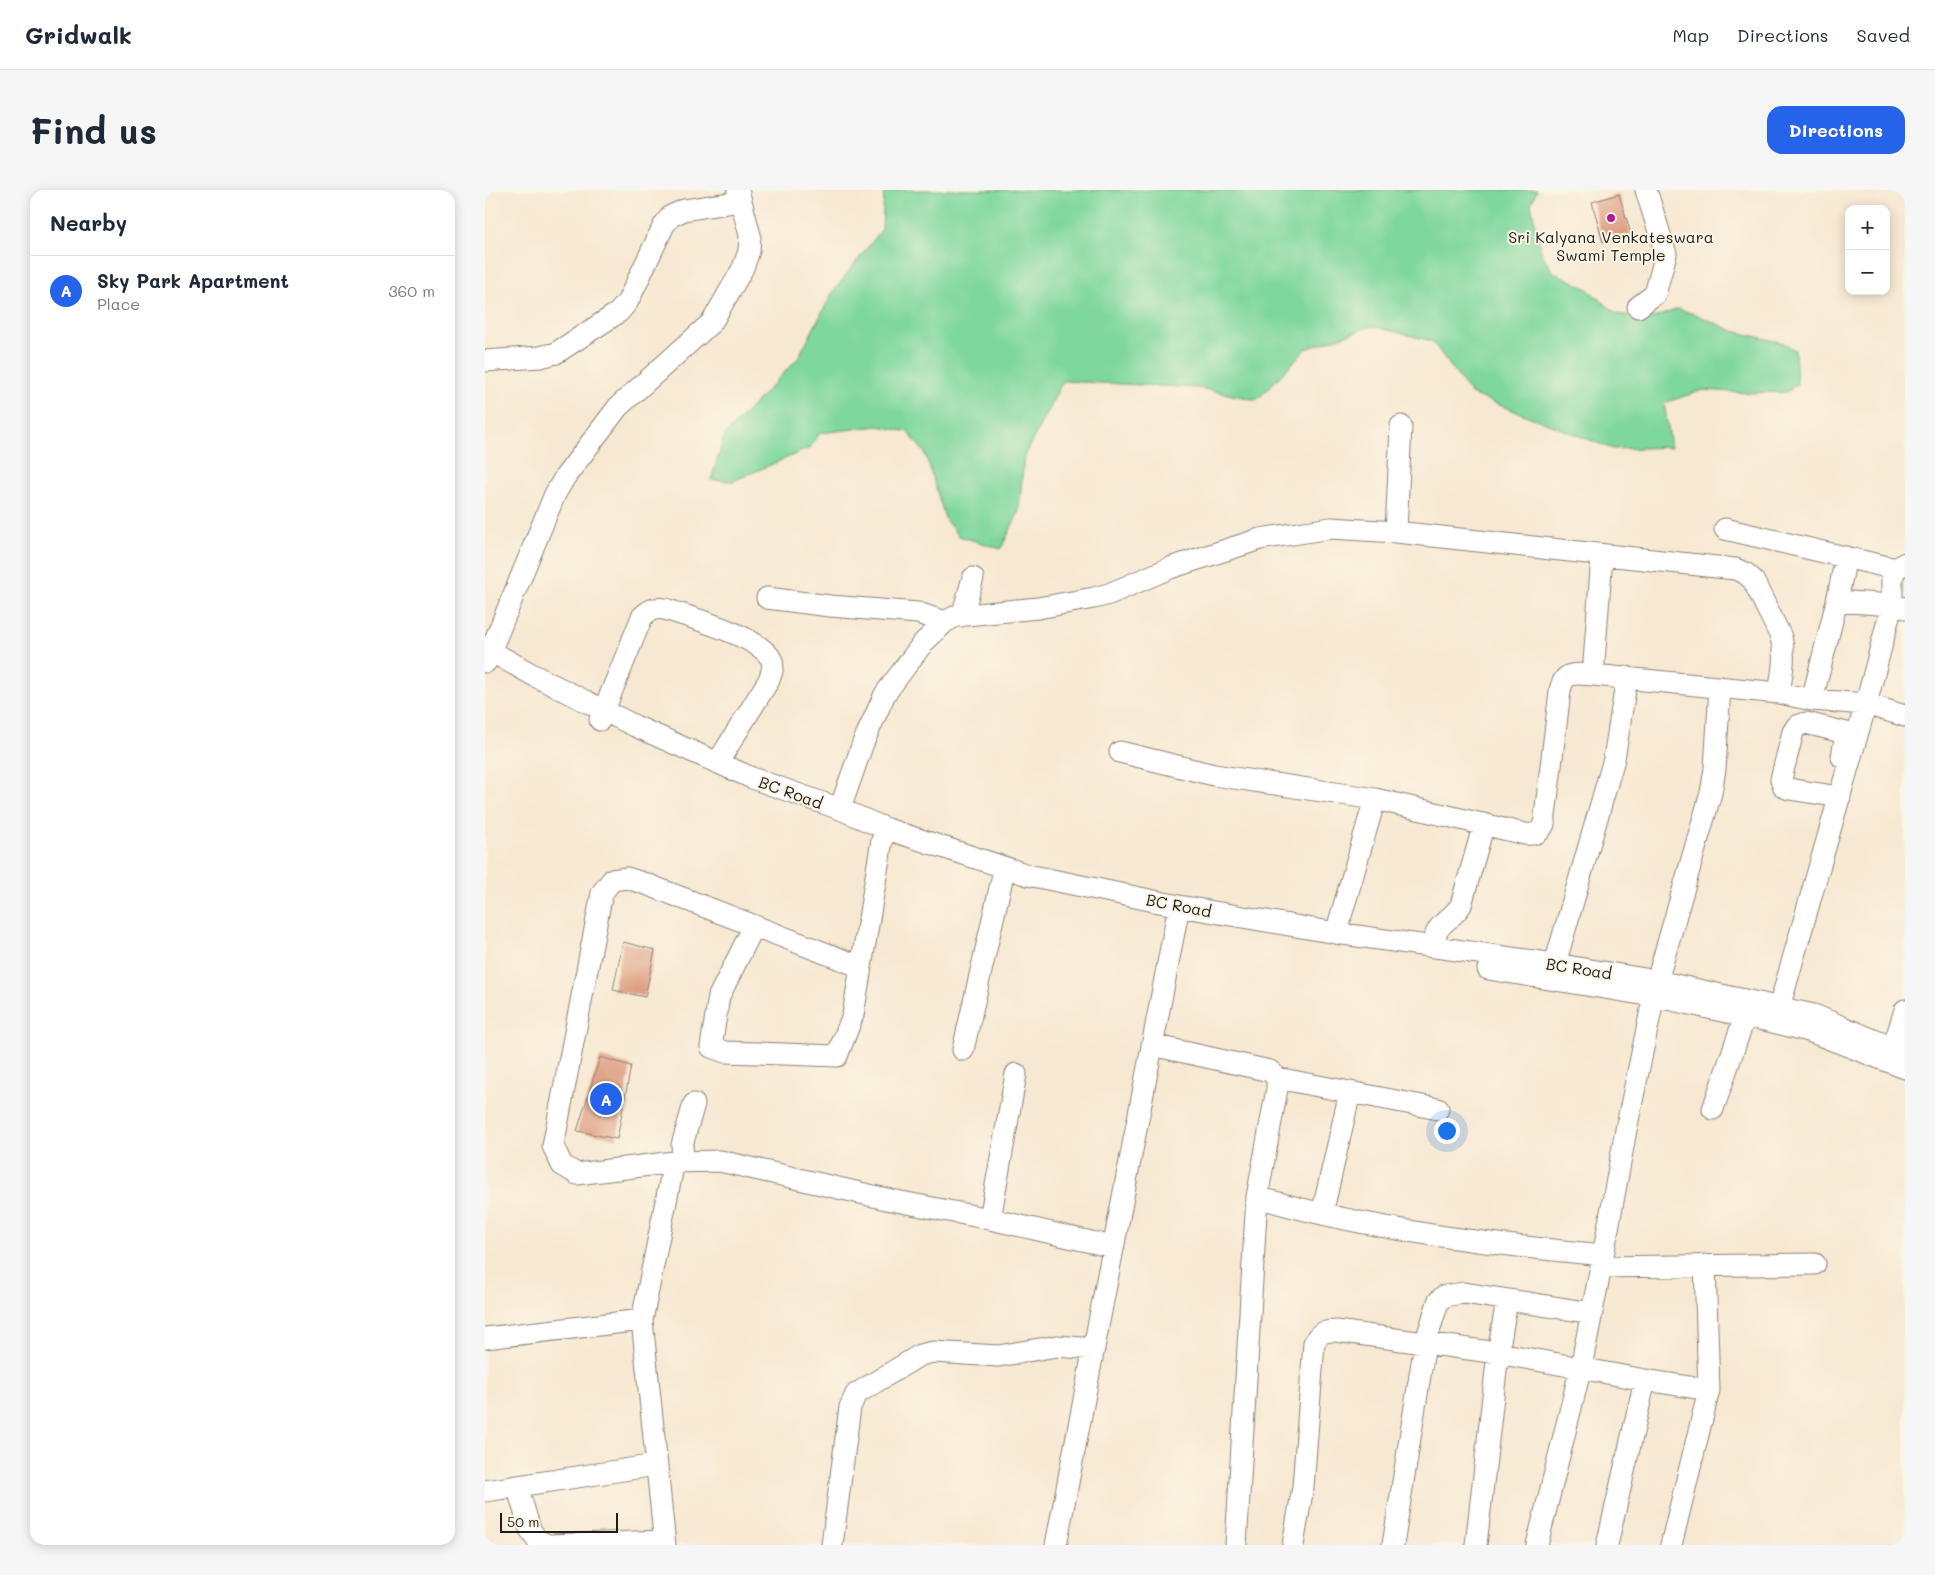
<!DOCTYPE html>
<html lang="en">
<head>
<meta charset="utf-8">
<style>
	:root { --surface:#fff; --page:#f6f6f7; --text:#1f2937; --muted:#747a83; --line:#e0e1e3; --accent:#2563eb }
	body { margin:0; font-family:Mali,sans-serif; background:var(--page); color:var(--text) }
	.controls { position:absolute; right:15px; top:15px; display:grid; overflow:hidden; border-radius:10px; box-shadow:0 2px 12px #0003 }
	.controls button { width:45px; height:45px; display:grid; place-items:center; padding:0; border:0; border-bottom:1px solid var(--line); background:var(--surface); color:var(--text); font:25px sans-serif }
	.scale { position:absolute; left:15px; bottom:12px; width:118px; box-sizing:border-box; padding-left:5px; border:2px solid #1c1c1c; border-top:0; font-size:14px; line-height:18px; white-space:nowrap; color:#1c1c1c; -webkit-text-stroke:4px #fcf5e5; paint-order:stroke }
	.you { position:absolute; left:961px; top:940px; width:18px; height:18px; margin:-12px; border:4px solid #fff; border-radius:50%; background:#1a73e8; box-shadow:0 0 0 8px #1a73e833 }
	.badge { display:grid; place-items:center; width:32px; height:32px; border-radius:50%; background:var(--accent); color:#fff; font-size:16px; font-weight:700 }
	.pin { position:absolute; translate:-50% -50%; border:2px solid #fff; box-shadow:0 1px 5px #0006 }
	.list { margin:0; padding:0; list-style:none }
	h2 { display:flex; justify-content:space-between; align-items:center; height:65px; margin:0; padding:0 20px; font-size:21px }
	h2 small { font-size:16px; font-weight:400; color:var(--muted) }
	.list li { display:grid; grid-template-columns:32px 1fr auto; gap:15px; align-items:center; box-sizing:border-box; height:70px; padding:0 20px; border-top:1px solid var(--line) }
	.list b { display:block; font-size:19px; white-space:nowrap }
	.list p { margin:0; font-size:16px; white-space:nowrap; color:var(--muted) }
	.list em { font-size:16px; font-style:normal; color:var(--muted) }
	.map { position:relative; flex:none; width:1420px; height:1355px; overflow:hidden; border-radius:15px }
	header { display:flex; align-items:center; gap:30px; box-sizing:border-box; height:70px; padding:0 25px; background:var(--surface); border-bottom:1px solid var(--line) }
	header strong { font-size:24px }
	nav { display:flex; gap:28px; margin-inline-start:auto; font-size:18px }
	.intro { display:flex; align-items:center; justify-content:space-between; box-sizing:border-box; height:120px; padding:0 30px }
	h1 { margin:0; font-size:35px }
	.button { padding:12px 22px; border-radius:15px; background:var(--accent); color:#fff; font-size:18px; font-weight:700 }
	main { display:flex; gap:30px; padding:0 30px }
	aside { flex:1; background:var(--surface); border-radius:15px; box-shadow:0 2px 12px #0003 }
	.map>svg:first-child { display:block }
</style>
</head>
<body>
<header>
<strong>Gridwalk</strong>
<nav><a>Map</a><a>Directions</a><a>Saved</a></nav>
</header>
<div class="intro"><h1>Find us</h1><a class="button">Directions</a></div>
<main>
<aside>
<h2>Nearby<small></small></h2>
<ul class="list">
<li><span class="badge">A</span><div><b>Sky Park Apartment</b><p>Place</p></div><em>360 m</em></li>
</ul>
</aside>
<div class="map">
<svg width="1420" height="1355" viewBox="0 0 1420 1355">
	<rect width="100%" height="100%" fill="#fcf5e5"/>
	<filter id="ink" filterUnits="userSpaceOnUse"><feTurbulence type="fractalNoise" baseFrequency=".02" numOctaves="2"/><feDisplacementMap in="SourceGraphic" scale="10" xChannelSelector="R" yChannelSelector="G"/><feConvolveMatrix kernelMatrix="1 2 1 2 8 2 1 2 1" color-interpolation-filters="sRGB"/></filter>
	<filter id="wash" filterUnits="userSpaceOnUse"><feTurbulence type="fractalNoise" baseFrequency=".0096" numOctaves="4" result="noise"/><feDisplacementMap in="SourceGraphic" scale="20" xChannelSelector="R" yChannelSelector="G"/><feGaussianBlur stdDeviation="1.12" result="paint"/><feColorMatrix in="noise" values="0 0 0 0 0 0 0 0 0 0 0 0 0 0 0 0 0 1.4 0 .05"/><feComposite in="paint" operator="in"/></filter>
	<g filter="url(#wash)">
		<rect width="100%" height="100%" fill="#f7e8d1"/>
		<path fill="#7ed79c" stroke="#4d7a5c" d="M399,0h653l-6,14 10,48 11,19 34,17 31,26 36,4 25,-9 19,6 36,16 51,12 11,7 2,34 -10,8 -40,1 -44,-3 -39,13 7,44 -58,2 -142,-55 -39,-53 -60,-15 -66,23 -49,51 -58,-12 -136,-7 -39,75 -5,55 -18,38 -42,-13 -13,-15 -21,-68 -17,-21 -30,-6 -58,7 -10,15 -77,33 -22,-1 14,-45 73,-77 35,-66 49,-63z"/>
		<g id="blocks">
			<path fill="#de9f82" d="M1134,4l12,40 -28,8 -11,-40z
				M138,752l32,8 -10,47 -32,-7z
				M115,867l31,9 -14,73 -40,-8z"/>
		</g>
	</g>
	<g filter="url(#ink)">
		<use href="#blocks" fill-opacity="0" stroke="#8a8276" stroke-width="1"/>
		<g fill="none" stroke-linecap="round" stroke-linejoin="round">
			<g stroke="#8a8276" stroke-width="23">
				<path id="minor" d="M1153,117l17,-13 11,-40 -20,-64
					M0,171l55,-4 16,-4 63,-41 9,-11 36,-76 7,-9 13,-6 57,-9
					M1240,339l171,40
					M911,342l5,-106
					M282,408l63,8 88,7 27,9
					M1352,411l55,4 13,3
					M477,426l11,-38
					M0,458l50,28 100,50 117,52 88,31 47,20 141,46 151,31 157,27 219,31 102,17 157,34 91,38
					M1,472l69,-168 10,-17 53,-70 94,-85 31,-54 6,-17 1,-16 -12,-45
					M1108,485l9,-119
					M1327,510l25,-99 9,-44
					M115,530l42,-103c7,-7 13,-10 23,-8 24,8 98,28 107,52 2,7 -1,13 -3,19l-51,82
					M635,562l94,23 161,24 150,35c10,1 15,-1 19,-10l16,-133c4,-21 16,-17 33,-16l186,18
					M1355,607l-51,-8 -5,-2 -3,-8 12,-47 4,-6 9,-3 40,10 -4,24
					M355,619l23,-66 22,-49 38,-51 22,-21 11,-6 82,-8 56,-10 15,-4 61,-26 90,-29 71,-11 65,4 339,37 10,4 8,7 28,57c5,19 1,37 -2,56l33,7 54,4 26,-99v-27l4,-9 9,-6
					M269,736l-35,70 -8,51 14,5 112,4 16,-41 8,-48
					M851,743l39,-134
					M947,757c2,-7 3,-14 8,-20 7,-8 15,-12 21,-22l23,-81
					M1070,774l59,-205 13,-82
					M1003,779l165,27 120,26 36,9 96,37
					M1289,832l5,-14 87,-304 39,12
					M667,855l118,26 7,7v11l-20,108c113,33 229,47 346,58
					M1408,858l12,-38
					M478,860l39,-171
					M792,888l161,31
					M1228,919l32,-93
					M189,972l46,-1 171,39 99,19 123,28
					M189,972l9,-5 -1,-12 12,-41
					M837,1024l28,-122
					M505,1029l26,-145
					M1116,1077l214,-3
					M0,1148l157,-18
					M32,1296l13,43 7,11 11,5 116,-4
					M0,1301l171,-26
					M180,1355l-23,-225 32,-158 -97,12 -15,-9 -9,-19 49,-253 10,-13 15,-2 19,6 215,83 21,-127 5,-11
					M347,1355l18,-138 6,-13 64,-39 13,-3 65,4 59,-10 37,3
					M571,1355l123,-639
					M751,1355l21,-348
					M808,1355l10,-58 11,-144c5,-11 11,-12 22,-12l162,22 147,27 64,10 -4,-125
					M908,1355l32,-201 13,-42 6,-6 20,-3 128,20
					M991,1355l22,-192 9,-53
					M1052,1355l44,-178 20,-100 25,-137 31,-149 54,-188 4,-24 5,-82
					M1122,1355l38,-165
					M1186,1355l38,-155"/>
			</g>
			<use href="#minor" stroke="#fff" stroke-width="21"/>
		</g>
	</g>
	<circle fill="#b5179e" stroke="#fcf5e5" stroke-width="2" cx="1126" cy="28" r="5"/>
	<g text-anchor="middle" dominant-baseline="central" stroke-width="4" stroke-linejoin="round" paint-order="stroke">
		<g font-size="16" fill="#1c1c1c" stroke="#fcf5e5">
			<text x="1126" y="46">Sri Kalyana Venkateswara<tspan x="1126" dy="18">Swami Temple</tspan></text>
		</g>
		<g font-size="16" fill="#1c1c1c" stroke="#fcf5e5">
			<text transform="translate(306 602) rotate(20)">BC Road</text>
			<text transform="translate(694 715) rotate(11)">BC Road</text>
			<text transform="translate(1094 778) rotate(9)">BC Road</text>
		</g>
	</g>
</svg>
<div class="controls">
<button>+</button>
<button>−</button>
</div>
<div class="scale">50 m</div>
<div class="you"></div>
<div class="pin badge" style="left:121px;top:909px">A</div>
</div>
</main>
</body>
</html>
